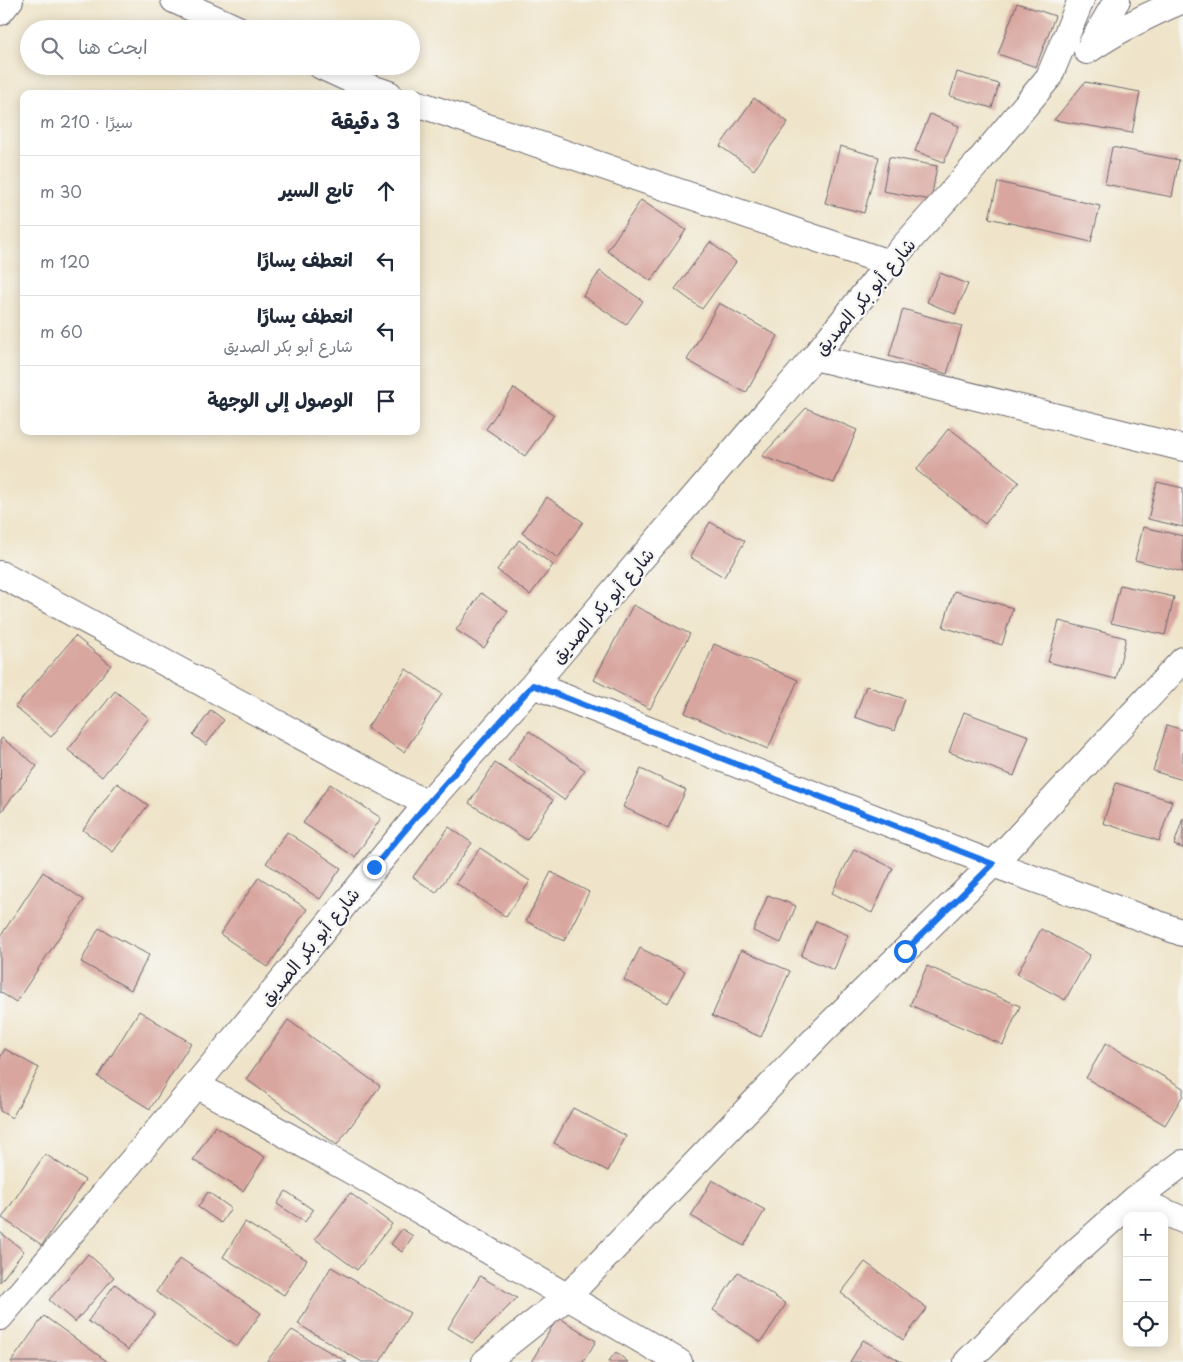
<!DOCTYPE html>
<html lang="ar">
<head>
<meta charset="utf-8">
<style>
	:root { --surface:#fff; --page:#f6f6f7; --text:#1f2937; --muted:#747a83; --line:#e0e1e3 }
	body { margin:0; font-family:"Playpen Sans","Playpen Sans Arabic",sans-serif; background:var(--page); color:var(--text); direction:rtl }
	.controls { position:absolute; right:15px; bottom:15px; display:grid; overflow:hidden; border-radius:10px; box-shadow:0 2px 12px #0003 }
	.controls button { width:45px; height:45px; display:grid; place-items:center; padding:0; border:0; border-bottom:1px solid var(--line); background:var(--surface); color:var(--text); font:25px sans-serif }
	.stop { position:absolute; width:15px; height:15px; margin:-11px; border:4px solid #1a73e8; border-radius:50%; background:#fff }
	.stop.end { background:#1a73e8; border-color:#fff; box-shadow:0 1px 5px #0008 }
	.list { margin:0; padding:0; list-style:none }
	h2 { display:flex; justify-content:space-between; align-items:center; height:65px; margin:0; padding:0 20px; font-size:21px }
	h2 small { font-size:16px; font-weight:400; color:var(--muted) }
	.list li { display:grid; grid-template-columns:32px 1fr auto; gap:15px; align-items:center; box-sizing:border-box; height:70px; padding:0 20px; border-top:1px solid var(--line) }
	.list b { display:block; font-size:19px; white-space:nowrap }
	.list p { margin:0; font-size:16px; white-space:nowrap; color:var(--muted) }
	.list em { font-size:16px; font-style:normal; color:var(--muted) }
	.icon { flex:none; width:28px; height:28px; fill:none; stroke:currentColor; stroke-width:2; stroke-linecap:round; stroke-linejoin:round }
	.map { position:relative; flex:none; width:1183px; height:1362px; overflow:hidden; direction:ltr }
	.search { position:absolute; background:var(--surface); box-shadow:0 2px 12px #0003; left:20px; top:20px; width:400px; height:55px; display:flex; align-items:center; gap:12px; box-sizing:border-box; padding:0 18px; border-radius:28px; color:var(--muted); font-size:19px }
	.panel { position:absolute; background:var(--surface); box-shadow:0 2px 12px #0003; left:20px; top:90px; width:400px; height:345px; border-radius:10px; direction:rtl }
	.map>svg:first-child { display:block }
</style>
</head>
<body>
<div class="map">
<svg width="1183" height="1362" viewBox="0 0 1183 1362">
	<rect width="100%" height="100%" fill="#f6f6f2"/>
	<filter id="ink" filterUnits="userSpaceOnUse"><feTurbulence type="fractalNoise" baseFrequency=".02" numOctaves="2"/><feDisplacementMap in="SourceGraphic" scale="10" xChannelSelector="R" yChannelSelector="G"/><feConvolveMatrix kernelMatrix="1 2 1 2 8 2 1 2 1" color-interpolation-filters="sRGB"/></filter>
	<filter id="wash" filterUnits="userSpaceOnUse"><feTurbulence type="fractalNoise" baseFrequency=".0096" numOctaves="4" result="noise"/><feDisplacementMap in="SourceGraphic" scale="20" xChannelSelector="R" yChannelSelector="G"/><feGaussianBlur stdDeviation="1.12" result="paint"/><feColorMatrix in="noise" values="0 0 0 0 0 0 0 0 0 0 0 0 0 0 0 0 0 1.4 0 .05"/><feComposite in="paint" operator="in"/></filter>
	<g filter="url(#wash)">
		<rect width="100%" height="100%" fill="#efe4c9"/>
		<g id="blocks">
			<path fill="#d8a69f" d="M1017,3l38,13 -19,51 -38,-13z
				M957,72l42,12 -7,24 -42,-12z
				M1085,82l55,10 -8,41 -78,-13z
				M754,98l34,24 -34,48 -34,-24z
				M930,114l29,12 -15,36 -29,-11z
				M840,146l39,11 -15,56 -39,-10z
				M1112,147l67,13 -7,37 -67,-13z
				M889,157l48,9 -6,34 -48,-9z
				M998,182l102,24 -9,36 -102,-24z
				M641,200l45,30 -35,51 -44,-30z
				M710,242l26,20 -34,47 -27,-20z
				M600,271l43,30 -17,24 -43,-29z
				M940,273l28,11 -13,30 -28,-12z
				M719,303l59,33 -32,57 -59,-33z
				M903,309l59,17 -15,48 -58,-18z
				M514,388l40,27 -29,41 -39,-27z
				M806,408l51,22 -23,53 -72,-27z
				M949,428l70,54 -34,42 -69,-54z
				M1157,482l26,6v39l-35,-8z
				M547,497l36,25 -25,36 -36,-25z
				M710,522l35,19 -21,36 -34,-20z
				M1143,527l40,9v36l-48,-12z
				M519,540l34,25 -23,30 -33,-25z
				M1120,585l54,12 -9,38 -54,-12z
				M954,591l59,17 -11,37 -59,-18z
				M481,593l27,18 -24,37 -28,-18z
				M633,605l57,29 -40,75 -56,-29z
				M1059,621l67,17 -10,41 -68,-17z
				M75,636l36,29 -60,72 -36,-30z
				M714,644l84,36 -30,69 -83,-36z
				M406,669l36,25 -38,58 -37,-24z
				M866,686l39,13 -11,32 -39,-14z
				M115,691l34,27 -47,59 -34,-27z
				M211,710l13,10 -18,25 -13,-10z
				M964,712l65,24 -15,40 -65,-24z
				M1167,725l16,5v50l-30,-9z
				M529,731l56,39 -21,30 -56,-40z
				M2,738l35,28 -36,46 -1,-71z
				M495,763l58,37 -26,40 -58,-37z
				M641,769l45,21 -18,38 -45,-21z
				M117,783l31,22 -35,47 -30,-22z
				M1116,783l56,18 -13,40 -56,-18z
				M330,784l51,34 -26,39 -52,-34z
				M1183,818v30l-9,-3z
				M449,827l23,16 -36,50 -23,-16z
				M287,832l54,36 -21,31 -54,-36z
				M480,848l50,33 -24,36 -50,-34z
				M854,849l39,19 -21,45 -40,-20z
				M43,872l41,28 -68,102 -16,-10v-55z
				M551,872l38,20 -25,49 -38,-20z
				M259,877l48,32 -39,58 -48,-33z
				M768,895l28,11 -15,37 -28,-12z
				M816,921l32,14 -14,35 -33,-14z
				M99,928l50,27 -18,35 -50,-28z
				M1041,929l49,26 -25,45 -48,-26z
				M640,948l45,23 -17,32 -44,-23z
				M741,950l49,21 -29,66 -49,-21z
				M927,966l93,40 -17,39 -93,-40z
				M139,1011l52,32 -41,66 -52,-32z
				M288,1020l92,66 -43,59 -91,-66z
				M1106,1043l77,45v7l-18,30 -79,-47z
				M5,1049l34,19 -27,50 -12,-7v-53z
				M573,1108l53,28 -18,35 -54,-28z
				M215,1126l50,31 -22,34 -50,-31z
				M45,1154l40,26 -43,65 -40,-27z
				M712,1180l53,30 -21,36 -53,-30z
				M286,1191l27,19 -8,12 -28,-18z
				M208,1192l23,16 -10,15 -23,-16z
				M350,1193l42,31 -35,46 -42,-31z
				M245,1222l62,38 -23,35 -61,-38z
				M402,1229l11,7 -11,16 -11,-8z
				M0,1232l24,19 -24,31z
				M88,1254l26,23 -39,45 -26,-22z
				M180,1258l81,55 -24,34 -81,-55z
				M865,1262l62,46 -24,32 -62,-47z
				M331,1267l79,46 -30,49h-18l-64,-38z
				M738,1272l48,32 -25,38 -48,-32z
				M480,1276l37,22 -45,45 -24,-15z
				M115,1284l40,30 -27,36 -40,-29z
				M44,1316l64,46h-97z
				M558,1317l38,24 -13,21h-52z
				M292,1330l55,32h-81z
				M863,1340l39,22h-52z
				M616,1352l12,10h-20z"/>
		</g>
	</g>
	<g filter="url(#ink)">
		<use href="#blocks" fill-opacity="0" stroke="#6a666d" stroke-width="1"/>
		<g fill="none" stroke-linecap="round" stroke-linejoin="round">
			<g stroke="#6a666d" stroke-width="28">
				<path id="minor" d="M174,0l64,29
					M0,12l10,-12
					M1092,43l25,-43
					M1087,51c32,-22 60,-36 96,-51
					M321,66l39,18 29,10
					M416,103l473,160
					M814,357l369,91
					M0,574l427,230
					M533,685l460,179 190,69
					M196,1085l161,89 322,188
					M1135,1199l48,21
					M0,1317l196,-232 231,-281 106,-119 281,-328 75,-94 87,-98 73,-88 32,-77
					M485,1362l83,-66 253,-263 172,-169 190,-204
					M967,1362l102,-104 66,-59 48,-36"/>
			</g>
			<use href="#minor" stroke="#fff" stroke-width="26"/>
		</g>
	</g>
	<g fill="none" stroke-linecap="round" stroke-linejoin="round" filter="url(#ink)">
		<path stroke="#1a73e8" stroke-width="6" d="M374,867l53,-63 106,-119 460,179 -88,87"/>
	</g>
	<g text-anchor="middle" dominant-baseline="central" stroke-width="5" stroke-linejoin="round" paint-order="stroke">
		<g font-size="18" fill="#22223b" stroke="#f6f6f2">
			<text transform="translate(864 296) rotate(-50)">شارع أبو بكر الصديق</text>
			<text transform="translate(602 605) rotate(-49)">شارع أبو بكر الصديق</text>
			<text transform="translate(309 946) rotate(-51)">شارع أبو بكر الصديق</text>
		</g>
	</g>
</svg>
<div class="controls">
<button>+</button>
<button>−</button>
<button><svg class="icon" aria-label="locate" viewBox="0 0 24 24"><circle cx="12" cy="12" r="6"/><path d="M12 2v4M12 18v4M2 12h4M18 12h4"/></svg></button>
</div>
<div class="stop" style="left:905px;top:951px"></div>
<div class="stop end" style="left:374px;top:867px"></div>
<div class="search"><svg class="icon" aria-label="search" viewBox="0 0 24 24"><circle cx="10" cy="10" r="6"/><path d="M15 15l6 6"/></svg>ابحث هنا</div>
<section class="panel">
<h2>3 دقيقة<small>سيرًا · 210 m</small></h2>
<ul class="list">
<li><svg class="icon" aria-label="ahead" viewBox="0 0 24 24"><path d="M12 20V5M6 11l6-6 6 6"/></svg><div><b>تابع السير</b></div><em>30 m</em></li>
<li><svg class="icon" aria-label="left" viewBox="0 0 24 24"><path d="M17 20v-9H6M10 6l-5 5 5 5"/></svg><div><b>انعطف يسارًا</b></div><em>120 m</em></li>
<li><svg class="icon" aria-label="left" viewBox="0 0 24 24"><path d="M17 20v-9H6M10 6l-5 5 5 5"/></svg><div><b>انعطف يسارًا</b><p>شارع أبو بكر الصديق</p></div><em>60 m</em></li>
<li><svg class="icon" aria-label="arrive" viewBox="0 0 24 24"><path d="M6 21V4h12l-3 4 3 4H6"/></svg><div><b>الوصول إلى الوجهة</b></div></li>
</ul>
</section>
</div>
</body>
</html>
